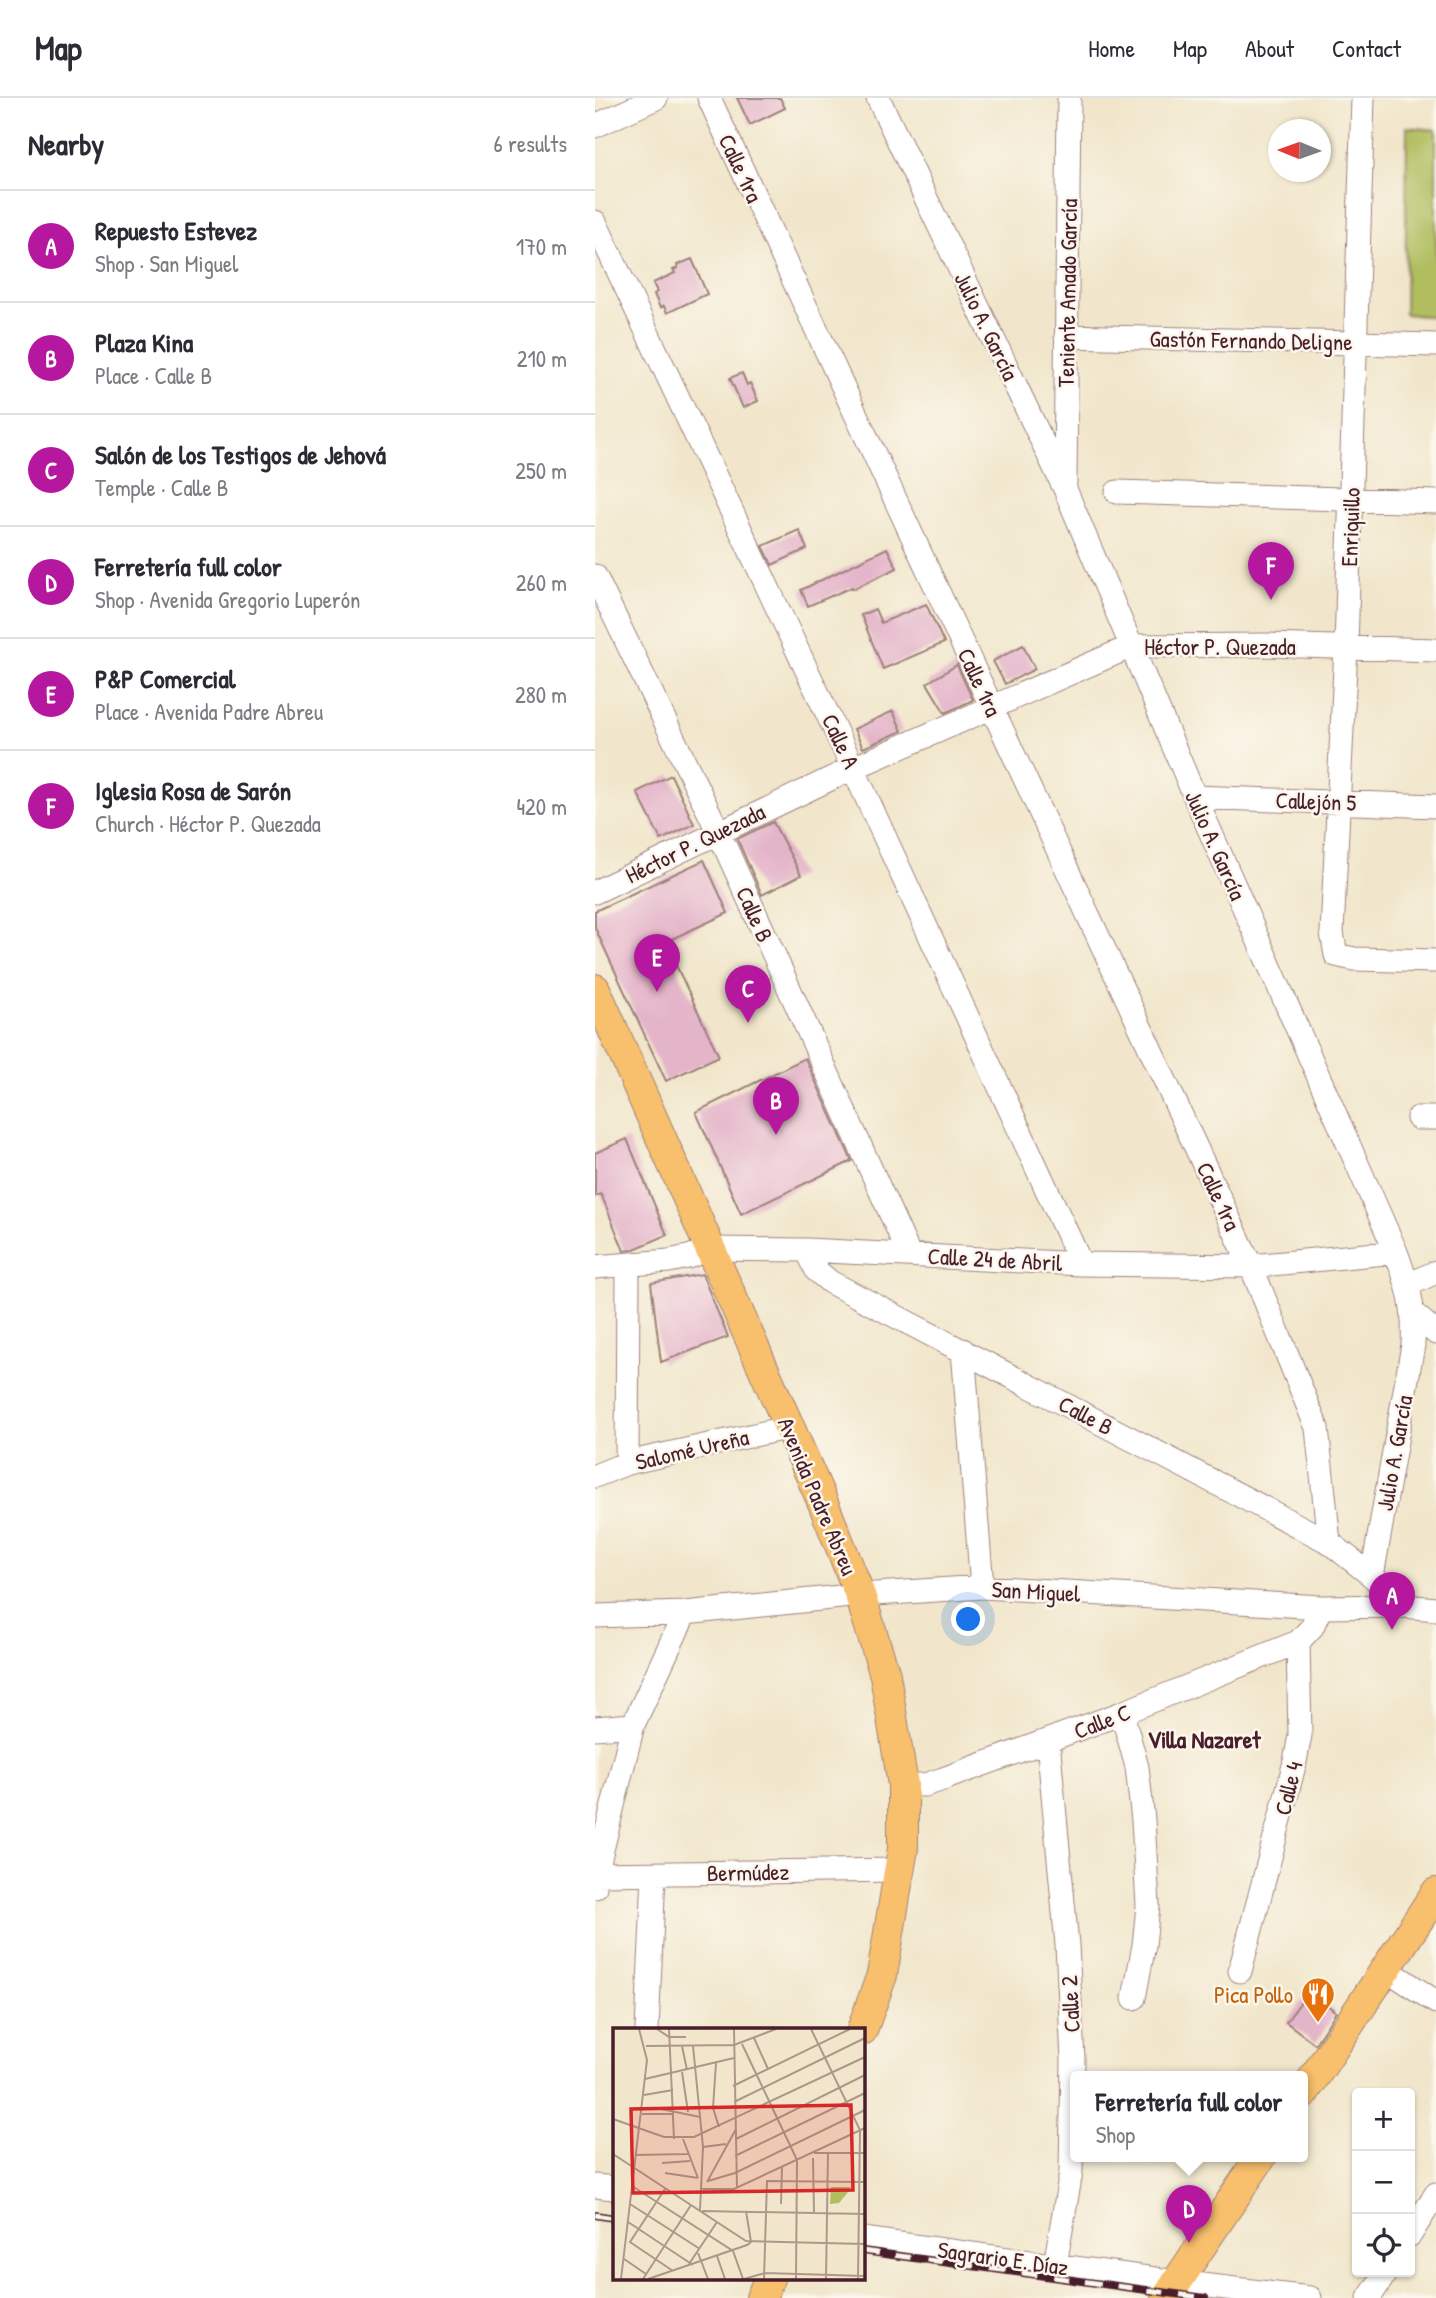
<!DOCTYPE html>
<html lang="en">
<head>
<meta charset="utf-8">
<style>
	:root { --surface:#fff; --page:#f7f7f7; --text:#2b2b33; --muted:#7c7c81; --line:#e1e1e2; --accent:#b5179e }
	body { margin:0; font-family:"Patrick Hand",sans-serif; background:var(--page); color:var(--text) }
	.controls { position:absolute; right:21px; bottom:21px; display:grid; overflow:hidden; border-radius:7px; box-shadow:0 2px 5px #0004 }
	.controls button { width:63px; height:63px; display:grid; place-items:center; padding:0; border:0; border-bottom:2px solid var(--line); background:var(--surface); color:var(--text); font:35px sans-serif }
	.compass { position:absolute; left:673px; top:21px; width:63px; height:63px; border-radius:50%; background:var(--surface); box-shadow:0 2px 5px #0004; rotate:271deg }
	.you { position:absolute; left:374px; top:1522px; width:24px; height:24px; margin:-18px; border:5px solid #fff; border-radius:50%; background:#1a73e8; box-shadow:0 0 0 10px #1a73e833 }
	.badge { display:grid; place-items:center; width:46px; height:46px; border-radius:50%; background:var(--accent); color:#fff; font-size:23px; font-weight:700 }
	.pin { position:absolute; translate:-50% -58px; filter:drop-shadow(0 2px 4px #0008) }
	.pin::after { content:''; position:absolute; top:37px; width:24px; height:21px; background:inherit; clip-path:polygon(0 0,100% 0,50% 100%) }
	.popup { position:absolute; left:475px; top:1973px; width:238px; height:91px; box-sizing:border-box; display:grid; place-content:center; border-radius:7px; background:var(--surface); filter:drop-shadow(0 2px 5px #0005); font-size:23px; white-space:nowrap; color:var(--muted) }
	.popup b { font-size:26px; color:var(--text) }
	.popup::after { content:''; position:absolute; left:50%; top:100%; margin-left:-14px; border:14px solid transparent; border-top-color:var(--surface) }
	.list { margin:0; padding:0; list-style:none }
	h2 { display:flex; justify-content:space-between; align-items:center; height:91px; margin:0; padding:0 28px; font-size:30px }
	h2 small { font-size:23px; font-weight:400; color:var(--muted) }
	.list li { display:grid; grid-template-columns:46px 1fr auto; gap:21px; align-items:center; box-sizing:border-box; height:112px; padding:0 28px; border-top:2px solid var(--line) }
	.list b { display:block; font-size:26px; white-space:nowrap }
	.list p { margin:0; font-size:23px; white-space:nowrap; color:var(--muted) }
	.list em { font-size:23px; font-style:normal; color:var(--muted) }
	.icon { flex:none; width:38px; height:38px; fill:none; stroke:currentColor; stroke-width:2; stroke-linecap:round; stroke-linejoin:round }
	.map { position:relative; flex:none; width:841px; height:2200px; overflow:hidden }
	header { display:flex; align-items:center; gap:42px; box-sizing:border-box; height:98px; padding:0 35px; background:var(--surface); border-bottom:2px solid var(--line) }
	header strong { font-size:33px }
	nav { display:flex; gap:38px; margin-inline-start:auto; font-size:24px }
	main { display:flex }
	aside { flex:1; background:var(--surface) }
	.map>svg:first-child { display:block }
</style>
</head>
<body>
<header>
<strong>Map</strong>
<nav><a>Home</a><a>Map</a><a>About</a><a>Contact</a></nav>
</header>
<main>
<aside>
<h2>Nearby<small>6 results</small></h2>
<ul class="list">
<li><span class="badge">A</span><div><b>Repuesto Estevez</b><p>Shop · San Miguel</p></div><em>170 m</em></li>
<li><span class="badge">B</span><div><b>Plaza Kina</b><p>Place · Calle B</p></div><em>210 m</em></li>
<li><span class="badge">C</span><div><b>Salón de los Testigos de Jehová</b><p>Temple · Calle B</p></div><em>250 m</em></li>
<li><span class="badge">D</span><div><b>Ferretería full color</b><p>Shop · Avenida Gregorio Luperón</p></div><em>260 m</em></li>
<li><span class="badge">E</span><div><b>P&amp;P Comercial</b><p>Place · Avenida Padre Abreu</p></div><em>280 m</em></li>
<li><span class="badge">F</span><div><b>Iglesia Rosa de Sarón</b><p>Church · Héctor P. Quezada</p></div><em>420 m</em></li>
</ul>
</aside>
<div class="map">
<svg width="841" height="2200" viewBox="0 0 841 2200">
	<rect width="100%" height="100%" fill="#fbf7ec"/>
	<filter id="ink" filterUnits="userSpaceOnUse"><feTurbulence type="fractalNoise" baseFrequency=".0143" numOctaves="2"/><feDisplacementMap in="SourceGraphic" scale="14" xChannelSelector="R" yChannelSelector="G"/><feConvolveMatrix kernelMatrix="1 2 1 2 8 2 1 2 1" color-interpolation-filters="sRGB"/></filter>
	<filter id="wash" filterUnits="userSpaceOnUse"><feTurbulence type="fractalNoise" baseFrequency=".00686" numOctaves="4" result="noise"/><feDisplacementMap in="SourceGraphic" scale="28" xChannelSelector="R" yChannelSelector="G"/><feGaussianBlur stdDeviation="1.57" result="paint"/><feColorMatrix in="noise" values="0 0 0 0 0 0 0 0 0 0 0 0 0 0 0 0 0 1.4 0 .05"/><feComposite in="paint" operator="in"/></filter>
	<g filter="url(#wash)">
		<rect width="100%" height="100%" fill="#f1e6cb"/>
		<path fill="#b1be60" stroke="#7e6e46" stroke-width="2" d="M812,29l29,3v187l-31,-3z"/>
		<g id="blocks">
			<path fill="#e4b4c9" d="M142,0h43l5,10 -35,17z
				M97,161l15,35 -40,19 -3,-7 -4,2 -6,-14 3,-2 -4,-9 22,-10 -2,-3 5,-2 -1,-3z
				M147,275l5,12 3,-2 8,18 -15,7 -13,-30z
				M204,432l8,19 -35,16 -9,-19z
				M292,450l10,20 -44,21 -1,-2 -44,19 -7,-16z
				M331,506l18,39 -61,26 -22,-54 14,-6 6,14z
				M428,547l12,24 -30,15 -12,-23z
				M362,567l16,35 -28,13 -18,-30z
				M298,613l9,20 -39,17 -9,-19z
				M76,677l23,49 -33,16 -24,-48z
				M178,724l28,53 -39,20 -25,-56z
				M109,762l24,53 -63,29 54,114 -53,25 -71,-153v-17z
				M210,960l47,103 -111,53 -45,-102z
				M32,1041l40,96 -35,15 -8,1 -23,-57 -6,2v-43z
				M107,1176l26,63 -67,25 -10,-79z
				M714,1893l27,21 -21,32 -29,-22z"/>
		</g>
	</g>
	<g filter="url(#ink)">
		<use href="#blocks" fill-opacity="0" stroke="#9e827b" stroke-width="2"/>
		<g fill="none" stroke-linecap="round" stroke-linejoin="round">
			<g stroke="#9e827b" stroke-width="25">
				<path id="minor" d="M114,0l542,1168 66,162 12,114
					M283,0l187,391 130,308 201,455c13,35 19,55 17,93l-41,231 32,30
					M768,0l-17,549 -14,286 4,22 18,4 82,2
					M0,28l61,-28
					M0,124l258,546 228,496
					M471,238l370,9
					M470,384l4,-384
					M522,394l319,10
					M0,478l123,255 191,423
					M600,699l241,9
					M0,794l258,-124 279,-122 135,-1 169,5
					M823,1020h18
					M212,1152l10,21 13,11 499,260 43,34
					M0,1169l74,-6 19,-4 23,-8 96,1 274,14 170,2 145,-14
					M813,1187l28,-13
					M819,1216l22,19
					M368,1252l19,237
					M32,1365l1,-198
					M0,1378l32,-13 163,-36
					M0,1518l90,-3 175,-18 122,-8 339,20 83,-1 32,3
					M527,1615l15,54 6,53 5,86 -4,39 -10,53
					M0,1630l38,-3
					M453,1643l19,204 6,114 -2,113 -16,93
					M308,1687h22l18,-6 179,-66 176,-71
					M0,1776l305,-4
					M0,1789l1,-13 37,-149 52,-112
					M791,1871l50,33
					M645,1873l55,-209 5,-27 -2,-93 14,-15 9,-20
					M52,1932l7,-156
					M0,2088l19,2
					M815,2137l26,-41
					M268,2141l314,43 133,16
					M774,2200l17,-26"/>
			</g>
			<g stroke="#9e827b" stroke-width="32">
				<path id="major" d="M0,891l228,514 37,92 25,80 18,110v63l-21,127 -20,55
					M708,1996l133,-201
					M166,2200l8,-19
					M571,2200l95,-141"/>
			</g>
			<use href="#minor" stroke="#fff" stroke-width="23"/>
			<use href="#major" stroke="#f8bf6c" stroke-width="30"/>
			<g stroke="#4a1f2b" stroke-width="8">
				<path id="rail" d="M0,2117l19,3
					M268,2153l342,47"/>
			</g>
			<use href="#rail" stroke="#fbf7ec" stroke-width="5" stroke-dasharray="16" stroke-linecap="butt"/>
		</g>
	</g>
	<defs>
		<g id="restaurant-pin" transform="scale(1.75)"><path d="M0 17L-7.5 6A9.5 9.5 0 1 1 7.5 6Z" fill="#e8710a" stroke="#fbf7ec"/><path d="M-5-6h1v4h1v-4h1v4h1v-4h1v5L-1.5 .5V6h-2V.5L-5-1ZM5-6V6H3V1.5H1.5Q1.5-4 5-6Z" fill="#fff"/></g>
	</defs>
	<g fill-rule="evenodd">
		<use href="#restaurant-pin" x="723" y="1896"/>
	</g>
	<g text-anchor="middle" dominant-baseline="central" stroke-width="5" stroke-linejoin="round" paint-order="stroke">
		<g font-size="23" fill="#4a1f2b" stroke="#fbf7ec">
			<text transform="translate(146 70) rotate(65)">Calle 1ra</text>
			<text transform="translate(472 195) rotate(-89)">Teniente Amado García</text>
			<text transform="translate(392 228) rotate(64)">Julio A. García</text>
			<text transform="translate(656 242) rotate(1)">Gastón Fernando Deligne</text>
			<text transform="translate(755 429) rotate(-88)">Enriquillo</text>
			<text x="625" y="548">Héctor P. Quezada</text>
			<text transform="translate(385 584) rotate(65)">Calle 1ra</text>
			<text transform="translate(246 643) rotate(65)">Calle A</text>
			<text transform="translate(721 703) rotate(2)">Callejón 5</text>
			<text transform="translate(100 745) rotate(-26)">Héctor P. Quezada</text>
			<text transform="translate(621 747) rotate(66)">Julio A. García</text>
			<text transform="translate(160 816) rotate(66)">Calle B</text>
			<text transform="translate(624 1098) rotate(65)">Calle 1ra</text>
			<text transform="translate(400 1161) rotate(3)">Calle 24 de Abril</text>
			<text transform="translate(491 1317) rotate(28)">Calle B</text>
			<text transform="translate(97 1351) rotate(-13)">Salomé Ureña</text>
			<text transform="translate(799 1355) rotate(-80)">Julio A. García</text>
			<text transform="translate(223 1398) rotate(67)">Avenida Padre Abreu</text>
			<text transform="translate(441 1493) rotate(3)">San Miguel</text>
			<text transform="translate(507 1623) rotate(-21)">Calle C</text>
			<text transform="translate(693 1690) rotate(-76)">Calle 4</text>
			<text transform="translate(153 1774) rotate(-1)">Bermúdez</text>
			<text transform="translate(475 1906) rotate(-93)">Calle 2</text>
			<text transform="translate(408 2160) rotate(8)">Sagrario E. Díaz</text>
		</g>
		<g font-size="23" fill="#c56008" stroke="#fbf7ec" text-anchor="end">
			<text x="698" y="1896">Pica Pollo</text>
		</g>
		<g font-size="24" font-weight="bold" fill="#4a1f2b" stroke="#fbf7ec">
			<text x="609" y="1641">Villa Nazaret</text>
		</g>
	</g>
	<g transform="translate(18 1930)">
		<rect width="252" height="252" fill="#f1e6cb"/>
		<path d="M218,159h19l-1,4 -10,12 -9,1z" fill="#b1be60"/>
		<path fill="none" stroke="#ae968b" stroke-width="2" d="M44,1l12,8h17M56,1l5,110M121,1l3,159M198,1l49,101 -2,149M141,10l14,31M129,16l55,116 -1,119M33,18l88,-1 42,-16M69,18l5,24M80,18l10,101 -3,63M103,35l-3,45 6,19M69,44l6,40M32,51l89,-21M120,58l117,-57M31,67l29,-5M121,74l131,-64M43,80l44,9M29,86h32M0,91l51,18h30l171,-80M70,111l15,39M123,111l129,-64M90,119l23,-3M201,125h51M0,126l133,87 119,3M22,127l53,-1M122,128l130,-63M200,130l1,55M49,135l28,-2M52,145l33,5M95,153l27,-8 130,-63M94,154l29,-53M19,158l101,65 10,28M52,161l-35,53 43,29M89,161h32l131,-61M17,176l70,45M168,176l1,-37M89,183l163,3M15,194l65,43M85,225l10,26M104,228l8,23M11,231l22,15M76,236l28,-42M8,251l26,-219 -8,-31M30,251l48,-74M35,251l99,-34 4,-3 -5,-31M131,251l21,-6 100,3M151,251l3,-98 98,1M213,251l2,-126"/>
		<path fill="#d62828" fill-opacity="0.15" stroke="#d62828" stroke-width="3.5" d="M238,77l2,85 -220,3 -2,-84z"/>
		<rect width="252" height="252" fill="none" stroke="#4a1f2b" stroke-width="3.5"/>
	</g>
</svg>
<div class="controls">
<button>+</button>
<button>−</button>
<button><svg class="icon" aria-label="locate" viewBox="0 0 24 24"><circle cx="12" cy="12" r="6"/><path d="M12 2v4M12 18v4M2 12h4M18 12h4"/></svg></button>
</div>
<svg class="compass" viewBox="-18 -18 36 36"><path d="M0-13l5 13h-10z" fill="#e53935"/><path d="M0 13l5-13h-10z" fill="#7c7c81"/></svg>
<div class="you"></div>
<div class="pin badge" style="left:797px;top:1532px">A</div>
<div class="pin badge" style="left:181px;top:1037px">B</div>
<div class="pin badge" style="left:153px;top:925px">C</div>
<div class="pin badge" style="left:594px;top:2145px">D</div>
<div class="popup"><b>Ferretería full color</b>Shop</div>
<div class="pin badge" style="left:62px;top:894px">E</div>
<div class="pin badge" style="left:676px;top:502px">F</div>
</div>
</main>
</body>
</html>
